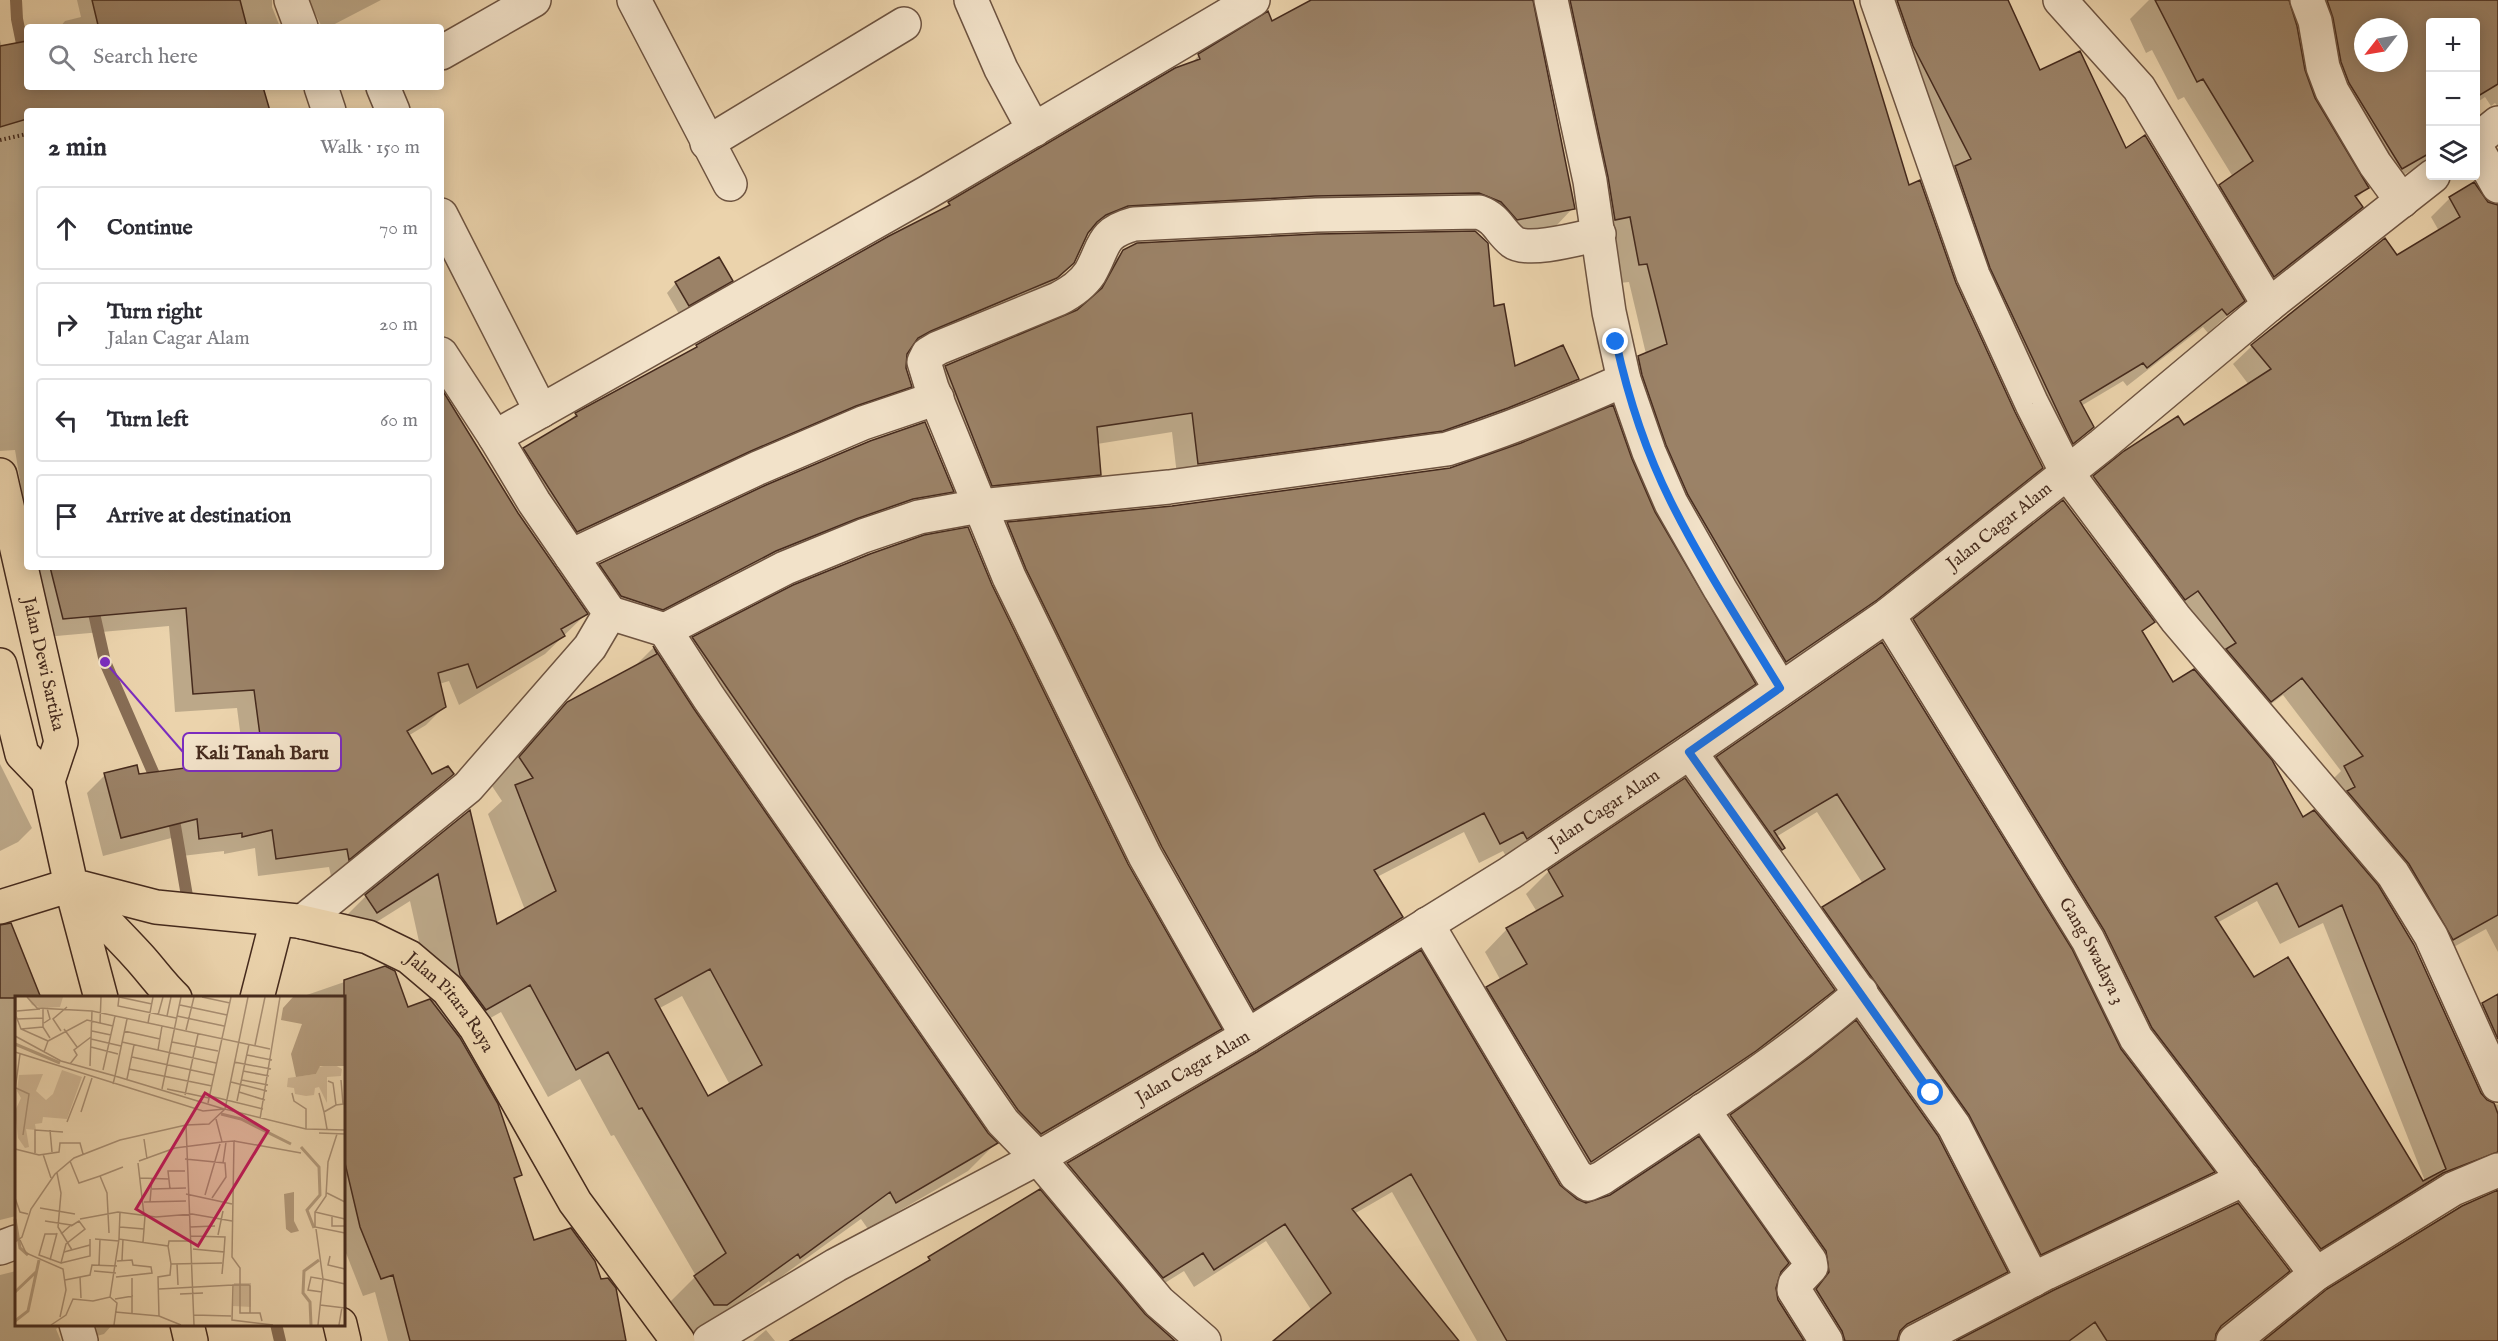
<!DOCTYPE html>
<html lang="en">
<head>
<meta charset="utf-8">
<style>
	:root { --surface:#fff; --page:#f2f2f3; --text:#2b2b33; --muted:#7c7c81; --line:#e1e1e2 }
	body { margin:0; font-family:"IM FELL English",serif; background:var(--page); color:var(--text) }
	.controls { position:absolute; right:18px; top:18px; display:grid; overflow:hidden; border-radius:6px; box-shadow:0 3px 15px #0003 }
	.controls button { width:54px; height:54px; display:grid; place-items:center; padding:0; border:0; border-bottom:2px solid var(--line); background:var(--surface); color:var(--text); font:30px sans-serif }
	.compass { position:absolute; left:2354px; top:18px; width:54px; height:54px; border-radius:50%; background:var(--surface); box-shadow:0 3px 15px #0003; rotate:239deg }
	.stop { position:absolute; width:18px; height:18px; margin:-14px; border:4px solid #1a73e8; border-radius:50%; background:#fff }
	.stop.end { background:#1a73e8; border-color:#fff; box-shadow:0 2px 6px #0008 }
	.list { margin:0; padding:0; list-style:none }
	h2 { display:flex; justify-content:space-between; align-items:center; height:78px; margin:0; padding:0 24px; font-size:26px }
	h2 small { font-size:20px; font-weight:400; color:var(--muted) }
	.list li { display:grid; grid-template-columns:39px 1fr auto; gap:18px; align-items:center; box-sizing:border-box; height:84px; margin:0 12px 12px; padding:0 12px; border:2px solid var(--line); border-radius:6px }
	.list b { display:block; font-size:22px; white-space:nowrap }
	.list p { margin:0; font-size:20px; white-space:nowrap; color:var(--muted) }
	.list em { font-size:20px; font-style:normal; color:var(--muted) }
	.icon { flex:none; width:33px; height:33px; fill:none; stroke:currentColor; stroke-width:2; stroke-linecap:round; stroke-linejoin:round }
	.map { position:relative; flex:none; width:2498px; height:1341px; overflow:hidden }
	.search { position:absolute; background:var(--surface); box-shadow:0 3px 15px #0003; left:24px; top:24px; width:420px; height:66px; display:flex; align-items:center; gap:15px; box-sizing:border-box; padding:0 21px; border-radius:6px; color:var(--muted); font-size:22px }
	.panel { position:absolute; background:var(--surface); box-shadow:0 3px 15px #0003; left:24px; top:108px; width:420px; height:462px; border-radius:6px }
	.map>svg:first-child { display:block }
</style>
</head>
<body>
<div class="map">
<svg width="2498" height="1341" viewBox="0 0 2498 1341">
	<rect width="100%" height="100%" fill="#ebd3ac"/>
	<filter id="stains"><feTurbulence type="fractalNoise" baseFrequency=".00333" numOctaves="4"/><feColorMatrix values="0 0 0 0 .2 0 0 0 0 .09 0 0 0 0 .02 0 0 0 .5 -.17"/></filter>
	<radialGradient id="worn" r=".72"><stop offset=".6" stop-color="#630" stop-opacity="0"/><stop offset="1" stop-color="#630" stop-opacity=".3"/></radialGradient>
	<path fill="#0003" fill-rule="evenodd" d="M77,0h195v7l8,20h-220l5,-6 16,-4z
		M308,0h73l-52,27h-7z
		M1314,0h537l57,187 133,280 -18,19 -167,132 -89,62 -147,-304 19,-19 7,-3 -17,-72 -9,1 -83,-283h-6l42,208 -18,19 -57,11 -16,-17 -388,8 -8,5 -13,28 -36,35 -127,52 -4,5 -1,14 5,18 -19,19 -333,145 -53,-82 19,-19 42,-25 10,-10 366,-203 7,-8 242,-139 8,-9 72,-32z
		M1861,0h145l33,72 86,78 118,151 -35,32 -5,-6 -76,59 -4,-5 -42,25 11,21 -38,34z
		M2149,0h141h-2l16,74 10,27 53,87 -11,11 5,8 -18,19 -88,69 -54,-90 32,-28 -49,-80 -6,3 -26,-50 -6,3 -16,-34z
		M2291,0h207v107l-3,-4 -4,3 -6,-9 -9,6v-81h-46v137l-47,28zM2363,27h36v36h-36z
		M0,40l2,7 25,-5v45h236l3,24h-239v411l-12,-72 -15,1z
		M2450,198l48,8v746l-12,-23 -52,29 -108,-172 15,-15 -58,-76 -32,24 -176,-223 50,-44 59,-25 65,-42 -16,-21 19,-18 187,-115 -8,-14z
		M1124,251l369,57 21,61 63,10 -20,20 -71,29 -308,56 -6,-52 -75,12 3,30 -21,21 -107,11 -47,-119 21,-20 132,-56 7,-6 18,-33z
		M732,280l-10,10 -43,24 -12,-21 9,-10z
		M441,413l76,100 69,101 -41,40 -86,51 -10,-24 -10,3 5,23 -18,18 -18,11 23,40 21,-2 -18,18 -103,84 -2,-9 -71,9 -3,-28 -31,6v-3l-42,5 -3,-20 -76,20 -16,-63 18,-18 33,1 106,-14 -7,-54 -62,4 -6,-86 -124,11 -10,-70h406z
		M766,486l186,5 -21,22 -290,118 -63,-45 22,-21z
		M2063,502l90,119 -12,12 31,51 130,135 178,274 6,8 12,4v86l-1,-10 -196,86 -406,-628 19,-19zM2257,901l23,43 43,-21 102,258 -3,2 -169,-204 -36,-56z
		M1172,507l481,6 101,171 -20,20 -227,154 -4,-7 -24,12 -15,-31 -87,45 24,40 -20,20 -148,92 -245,-485 20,-20z
		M794,586h197l136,279 93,164 -18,17 -179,105 -347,-495 17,-18z
		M1882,644l238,406 93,122 -19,19 -173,82 -71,-138 -146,-208 19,-19 40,-24 -46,-72 -41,25 7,11 -19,20 -66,-91 19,-19z
		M653,648l39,62 294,424 10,9 -28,28 -100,58 -7,-10 -90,65 -2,-3 -71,51h-12l-19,-27 29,-29 -82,-141 -3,1 -31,-57 -32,18 -47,-85 -44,25 63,138 -6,6 19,61 91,99h-236l-13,-49 -12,4 -19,-48v-250h-46l87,-30 22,41 25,-9 -22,-99 -62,39 -10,-16 28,-28 103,-84 27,114 29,-16 -37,-96 14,-13 -10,-15 47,-54 29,-29 64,-34zM682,996l48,89 -23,13 -49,-89z
		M0,764l32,64 -14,14 -18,9z
		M1685,780l148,209 -23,23 -78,61 -164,111 -103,-173 22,-22 14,-8 -16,-29 22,-23 30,-17 -11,-18 22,-22z
		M0,936l16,62v218l-16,4z
		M2498,996v107l-34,-80 19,-19z
		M1258,1053l301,133 17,14 199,81 1,19 26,41h-325l-85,-149 -38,22 103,127h-181l36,-30 -46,-70 -72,46 -10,-16 -40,25 -95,-113 19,-19z
		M1811,1059l195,213 -19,18 -91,48v3h-78l-7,-48 -99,-158 19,-19z
		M16,1271v53h97l-9,10 -25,7 -20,-14 -3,2 5,12h-61v-66z
		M2288,1271l-19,18 -55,45v7h-254z
		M766,1330l9,11h-22z"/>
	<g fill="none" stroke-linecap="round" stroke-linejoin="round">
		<path stroke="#876d55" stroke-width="12" d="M16,0l1,19 10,49
			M91,600l14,62 54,124
			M170,810l4,10 14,82
			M276,1324l4,17"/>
	</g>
	<path fill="#9b8267" stroke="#452a1d" stroke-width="1.5" fill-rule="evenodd" d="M92,0h148l7,27h-156l7,-2z
		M1311,0h222l42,209 -58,11 -16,-18 -22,-9 -164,3 -187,10 -22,9 -9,7 -9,11 -14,30 -17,15 -126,53 -13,7 -11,16 -1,14 6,19 -56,19 -105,45 -174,81 -54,-84 54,-32 -2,-3 122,-66 -1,-2 193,-109 61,-31 -2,-3 227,-134 25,-9 -2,-5 70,-43 4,10z
		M1570,0h283l56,185 11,-5 36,103 59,129 28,56 -166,132 -91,62 -98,-167 -22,-50 -24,-70 -4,-19 29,-12 -20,-80 -8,1 -9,-48 -15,3 -7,-43z
		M1897,0h111l32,70 40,-19 46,97 19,-13 100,166 -18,14 -5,-6 -75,59 -4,-5 -63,38 14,26 -21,17 -83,-176 -35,-102 16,-7 -58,-113z
		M2155,0h134l8,26 8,44 10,28 54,90 -14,8 8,11 -89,70 -55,-92 34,-24 -50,-82 -6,3z
		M2327,0h171v84l-23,14v-76h-45v131l-28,16 -53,-86 -8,-21 -8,-44zM2363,27h36v36h-36z
		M27,41v46h236l7,24h-243v8l-27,8v-81z
		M2474,182l14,20 10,3v710l-45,25 -44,-76 -62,-73 8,-4 -11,-21 19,-10 -61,-78 -31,24 -45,-53 10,-6 -38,-52 -13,9 -92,-124 31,-25 54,-35 6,9 87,-56 -20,-24 134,-107 12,17 63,-38 -11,-20z
		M1475,231l13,12 6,63 10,-2 11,62 48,-21 16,34 -71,29 -65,23 -245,33 -6,-51 -95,14 4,48 -109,11 -47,-120 132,-56 25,-22 21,-38 14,-7 180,-9z
		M719,257l14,24 -44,25 -14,-24z
		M441,388l77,125 70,101 -27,15 4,7 -88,52 -9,-24 -30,9 8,34 -39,24 25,43 16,-8 6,8 -105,86 -2,-11 -71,10 -4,-29 -30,7v-4l-43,6 -2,-20 -76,19 -17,-65 33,-8 2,9 124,-16 -9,-68 -61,4 -7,-86 -123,11 -13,-52h391z
		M1613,405l19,54 23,53 101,172 -229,155 -4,-7 -23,12 -16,-31 -110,57 29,47 -149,93 -92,-163 -136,-278 -19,-47 165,-16 278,-38 71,-25z
		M925,422l29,70 -41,7 -57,20 -80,32 -113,59 -42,-14 -22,-32 167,-79 104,-44z
		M2063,500l92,122 -13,9 31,51 21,-13 78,91 31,57 11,-7 64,75 36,60 67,148 6,7 7,3 4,11v38l-55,21 -122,76 -169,-221 -48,-98 -191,-311zM2277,883l22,44 43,-22 104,264 -23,12 -135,-224 -34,20 -39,-60z
		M968,527l24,58 136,279 94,165 -181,105 -23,-24 -326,-473 101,-52 77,-31 54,-19z
		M1882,642l190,307 49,100 94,123 -174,83 -72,-140 -147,-208 63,-38 -48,-75 -63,37 11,17 -3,2 -66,-93z
		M653,646l41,63 294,424 10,10 -102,60 -6,-11 -90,66 -2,-4 -71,51h-13l-20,-29 32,-23 -84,-145 -3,1 -31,-57 -32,18 -46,-85 -44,25 -26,-35 -22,-101 -61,39 -12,-18 105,-85 27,114 59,-33 -41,-106 18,-7 -14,-21 48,-55 90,-48zM710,969l52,96 -54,31 -53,-97z
		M1685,778l150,212 -79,61 -165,111 -105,-175 41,-23 -21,-36 57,-32 -15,-26z
		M11,923l30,75h-41v-73z
		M1421,950l139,235 17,14 9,4 24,-8 89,-59 90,127 -8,9 -5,16 2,12 26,41h-297l-96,-167 -59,35 107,132h-186l58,-48 -46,-69 -71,46 -11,-17 -40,25 -96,-115 190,-111z
		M385,966l10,5 13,36 22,-8 30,39 38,66 24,71 -8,3 20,62 37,-12 24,33 6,18 7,-1 8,10 10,53h-216l-17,-66 -12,4 -21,-52 -16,-68v-179z
		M2498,994v45l-16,-36z
		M1856,1020l82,116 70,136 -101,52 -7,7 -3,10h-52l-3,-10 -26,-42 13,-17 -3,-21 -96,-136 80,-58z
		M1040,1189l105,125 30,27h-385l140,-81 -2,-3z
		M2498,1190v151h-235l64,-52 135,-83z
		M2238,1203l52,68 -69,55 -5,8 -1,7h-108l-12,-19 -26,19h-113l98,-51z"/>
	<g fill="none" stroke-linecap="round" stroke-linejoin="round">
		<g stroke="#6e5441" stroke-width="36">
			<g id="minor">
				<path d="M291,0l10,27"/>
				<path d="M634,0l96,184"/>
				<path d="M971,0l30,69 33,61"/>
				<path d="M1551,0l39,181 19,131 15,68 25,72 22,51 49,86 60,99"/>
				<path d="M1877,0l96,275 59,129 35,69 109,146 217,255 38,62 67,149"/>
				<path d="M2060,0l79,88 130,217"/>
				<path d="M2307,0l8,21 8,46 9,24 43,73 27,37"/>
				<path d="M441,53l93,-53"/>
				<path d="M321,87l8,24"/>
				<path d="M383,87l10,24"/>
				<path d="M2476,141l22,-18"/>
				<path d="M707,143l197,-119"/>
				<path d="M2476,147l22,39"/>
				<path d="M441,215l100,196"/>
				<path d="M441,354l54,83"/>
				<path d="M571,556l187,-88 105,-45 74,-25"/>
				<path d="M610,613l55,17 44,68 294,424 35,36 121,144 45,39"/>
				<path id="s1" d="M1888,615l200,325 48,98 180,236"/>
				<path d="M665,630l120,-62 78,-32 56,-19 61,-11 189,-19 278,-38c61,-19 119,-43 177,-69"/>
				<path d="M1690,752l264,374 79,154"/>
				<path d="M302,922l166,-135 122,-140 20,-34 -76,-111 -39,-65 433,-245 325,-192"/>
				<path d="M1427,924l149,251 12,9 14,-6c88,-59 179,-116 259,-186"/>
				<path d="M1247,1036l-102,-180 -136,-279 -77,-189 -8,-26 4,-8 10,-6 120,-49c12,-6 24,-14 32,-26 15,-26 10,-40 44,-49l182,-9 163,-3c19,7 20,19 34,30 14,11 68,-4 86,-8"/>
				<path d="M1703,1110l107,151 1,6 -16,17 -1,6 32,51"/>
				<path d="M0,1248l16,-6"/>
				<path d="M76,1324l5,17"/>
				<path id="s2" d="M709,1341l127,-76 202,-107 209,-122 263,-163 180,-121 198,-137 214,-170 167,-140 164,-129"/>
				<path d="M1916,1341l130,-68 198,-94"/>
				<path d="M2233,1341l83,-67 137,-85 45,-19"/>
			</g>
		</g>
		<g stroke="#452a1d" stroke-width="36">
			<g id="major">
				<path id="s3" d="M0,475l61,267 -13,39 23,104 85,22 142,14 70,16 41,20 39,33 28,38 99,174 103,139"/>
				<path d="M0,665l22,89 26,27"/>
				<path d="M257,998l20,-78"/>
			</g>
		</g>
		<g stroke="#452a1d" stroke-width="36">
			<path id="highway" d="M71,885c21,24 45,47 67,71 13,14 23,29 37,42
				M72,889l29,109
				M0,907l71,-22
				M187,1324l4,17
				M340,1324l4,17"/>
		</g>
		<path stroke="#452a1d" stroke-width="4" stroke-dasharray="1.5 3" stroke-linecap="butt" d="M0,140l27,-6"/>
		<use href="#minor" stroke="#f2e2c9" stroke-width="33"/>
		<use href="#major" stroke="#ebd3ac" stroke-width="33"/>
		<use href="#highway" stroke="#ebd3ac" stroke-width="33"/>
	</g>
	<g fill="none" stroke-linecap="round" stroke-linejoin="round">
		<path stroke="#1a73e8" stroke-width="8" d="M1616,342c12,55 30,110 55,160 32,64 72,125 109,186l-91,64 242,341"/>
	</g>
	<g text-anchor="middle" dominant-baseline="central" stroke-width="5" stroke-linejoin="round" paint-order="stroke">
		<g font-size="18" fill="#452a1d" stroke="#f2e2c9">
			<text stroke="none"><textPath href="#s2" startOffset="1528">Jalan Cagar Alam</textPath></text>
			<text stroke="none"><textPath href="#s3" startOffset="194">Jalan Dewi Sartika</textPath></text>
			<text stroke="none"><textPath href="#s2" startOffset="1042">Jalan Cagar Alam</textPath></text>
			<text stroke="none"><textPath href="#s1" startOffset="393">Gang Swadaya 3</textPath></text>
			<text stroke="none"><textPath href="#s3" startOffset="831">Jalan Pitara Raya</textPath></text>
			<text stroke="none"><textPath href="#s2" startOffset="556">Jalan Cagar Alam</textPath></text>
		</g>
	</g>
	<g transform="translate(15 996)">
		<rect width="330" height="330" fill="#ebd3ac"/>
		<path d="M12,1h36l-3,10 -17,1 -11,-3zM318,68l9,5 -1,7 -14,1v26l-8,-16 -4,1 -1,7 -8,1 -11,-2 -1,-6 -7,-1 1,-9 28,-4 3,-7zM47,74l20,7 -15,42 -24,-2 -1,6 -7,1 1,6 -10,-1 3,18 -4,1 -7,-10 -3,-27 6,-13 -4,-7 2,-16 24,-1 -7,17 10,9 7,-6zM219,287h17v24l-18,-1z" fill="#cfb694"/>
		<path d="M278,1h52v69h-25l-4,8 -20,3 -5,-23 11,-30 -21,-4 2,-12zM279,196v29l5,10 -8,2 -5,-4 -2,-35z" fill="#b39a7b"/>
		<path fill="none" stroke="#b39a7b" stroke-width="3" d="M0,48l45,19M206,118l20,5 50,25M286,151l18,20 1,28 -13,15 7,18M0,223l5,29 8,7M0,296l21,-20M0,325l13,-10 11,-51M296,329l-1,-23 -7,-9 1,-22 15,-11"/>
		<path fill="none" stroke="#a98f73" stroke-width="1.5" d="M1,1v19l5,13 27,12 -4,11M12,1l10,11 55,3 178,38M104,1l-1,9 58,12M104,1l33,7M187,1l28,6M165,9l47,10M28,12v19l7,11M2,15l23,-2M143,19l5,-18M152,20l4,-19M162,20l47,10M2,23l26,-1M29,27l6,-4 -3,-11M85,27l1,-26M133,27l5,-26M6,33l22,-2M49,33l13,18M171,34l8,-33M46,35l-8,-12 14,-12M77,35l19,4M109,35l36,8M0,40l46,25 54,15 12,-57M76,43l30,7M33,45l39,-21 26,6M107,46l94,21M157,46l46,9M240,49l10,-48M76,51l27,7M143,54l4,-24M0,56l188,59 22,-2M232,59l25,5M117,61l82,18M219,66l37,7M55,68l7,-9 -3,-5 17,-13M75,70l2,-55M114,73l83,17M88,74l12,-54M228,75l26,5M112,83l7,-34M227,84l26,5M216,86l36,9M98,88l2,-8 109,33M1,92l13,6 -6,41M147,93l19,-92M152,93l42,9M0,94l5,-36M224,96l26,8M277,97l2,8 12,8v20M304,97l5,19M170,99l13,-61M195,100l53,13M222,105l12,-57M193,107l23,-106M321,109l7,-1 -2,-24M210,113l23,-112M66,116l11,-34M201,123l6,23 12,-1 -2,116 8,11v45h10v-27l-1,-1h-16l-1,35 41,5M245,123l20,-122M52,126l18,-46M171,129l8,200M312,133l-3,-17 12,-7 -3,-22 -5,-2M35,134l2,22M304,137l26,1M322,138l-9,28 -2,34 -11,16v15l30,6M129,143l3,20M219,145l67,12M0,153l24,6 20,-3 1,-9h20l3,11M20,157v-23l28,2M28,158l8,24M170,163l40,4 1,14 -14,21M55,165l9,22 21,-7M124,165l36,-13 47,-6M123,167l6,52M208,167l3,-21M42,177l4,20 -3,34 14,23M125,182l29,1M137,193l34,-1M155,193l-2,-18h17M312,197l18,9M171,198l46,10M190,199l15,-51M0,202l5,14 8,2M129,206l42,-1M135,206l2,-24M25,212l35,6M300,216l30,7M317,221v9h13M65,223l38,-7 38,5 36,-3 40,7M0,225l2,20M30,225l26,4 -10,9M105,231l24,2M175,231l25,-1M301,233l7,50M94,237l-2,-40 -7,-17 23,-9M41,238h-11l-6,21 22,8 5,-19 19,-15 -6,-8 -8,5M203,239l5,-24M176,240l34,1 -1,15M80,243l24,2M104,243l1,-27M5,244l6,13 37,16 3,21 -6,27M0,246l7,-5 9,-28 24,-35 19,-16 46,-18 66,-15 23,-1 16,-15 81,20 39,1M128,246l2,-26M153,251l1,-6h23M178,253l31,3 -2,22M49,256l26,-7M315,260l-2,9 17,4M35,264l7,-27M107,264l1,-21M46,267l29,-7v-17M162,268l1,21M84,269l1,-26M79,275l22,2M65,281l1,21M101,281l36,-4 -1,-6 -18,-2 -1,-5 -15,1M117,282v36M50,284l25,-5 2,-10 25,1M144,293l74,-4M307,296l-14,-2 3,-13 11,2M165,298l23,-1M95,301l9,-58 49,7 3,18 51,-1M100,303l18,-3M305,309l25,3M100,316l44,4 22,9M235,317h10l2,8M179,319l37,1M144,320l-1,-39 12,-2 1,-11M36,329l15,-10 7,-16 20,2 17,-4 7,6 -3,22M303,329l5,-46 22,5M324,329l3,-18"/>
		<path fill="#c2185b" fill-opacity="0.15" stroke="#c2185b" stroke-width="3" d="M190,97l63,38 -70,115 -62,-37z"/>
		<rect width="330" height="330" fill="none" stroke="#452a1d" stroke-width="3"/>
	</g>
	<path fill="none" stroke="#7b2cbf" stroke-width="2" d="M105 662L183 752"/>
	<circle fill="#7b2cbf" stroke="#f2e2c9" stroke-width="2" cx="105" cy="662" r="6"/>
	<rect fill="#f2e2c9" stroke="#7b2cbf" stroke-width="2" x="183" y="733" width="158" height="38" rx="6"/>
	<g font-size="20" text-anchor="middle" font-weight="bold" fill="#452a1d">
		<text x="262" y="759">Kali Tanah Baru</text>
	</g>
	<rect width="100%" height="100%" filter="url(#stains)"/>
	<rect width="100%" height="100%" fill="url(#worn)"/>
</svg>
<div class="controls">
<button>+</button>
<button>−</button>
<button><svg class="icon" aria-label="layers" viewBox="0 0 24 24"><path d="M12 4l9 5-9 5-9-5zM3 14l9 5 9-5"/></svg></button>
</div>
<svg class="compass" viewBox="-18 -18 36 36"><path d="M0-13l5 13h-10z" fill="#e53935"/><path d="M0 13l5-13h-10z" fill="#7c7c81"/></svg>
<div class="stop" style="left:1931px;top:1093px"></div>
<div class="stop end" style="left:1616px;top:342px"></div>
<div class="search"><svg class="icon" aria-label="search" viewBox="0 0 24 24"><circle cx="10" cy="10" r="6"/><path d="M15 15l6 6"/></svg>Search here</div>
<section class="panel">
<h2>2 min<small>Walk · 150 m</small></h2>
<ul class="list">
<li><svg class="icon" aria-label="ahead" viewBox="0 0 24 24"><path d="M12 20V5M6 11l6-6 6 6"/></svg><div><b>Continue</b></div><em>70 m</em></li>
<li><svg class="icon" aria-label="right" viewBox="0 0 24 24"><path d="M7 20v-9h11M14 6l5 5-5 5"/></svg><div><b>Turn right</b><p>Jalan Cagar Alam</p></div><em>20 m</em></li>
<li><svg class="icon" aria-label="left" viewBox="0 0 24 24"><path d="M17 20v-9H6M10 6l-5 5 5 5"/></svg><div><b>Turn left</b></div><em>60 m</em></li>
<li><svg class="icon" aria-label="arrive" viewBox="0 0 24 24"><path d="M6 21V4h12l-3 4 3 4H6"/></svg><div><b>Arrive at destination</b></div></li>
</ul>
</section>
</div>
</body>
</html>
